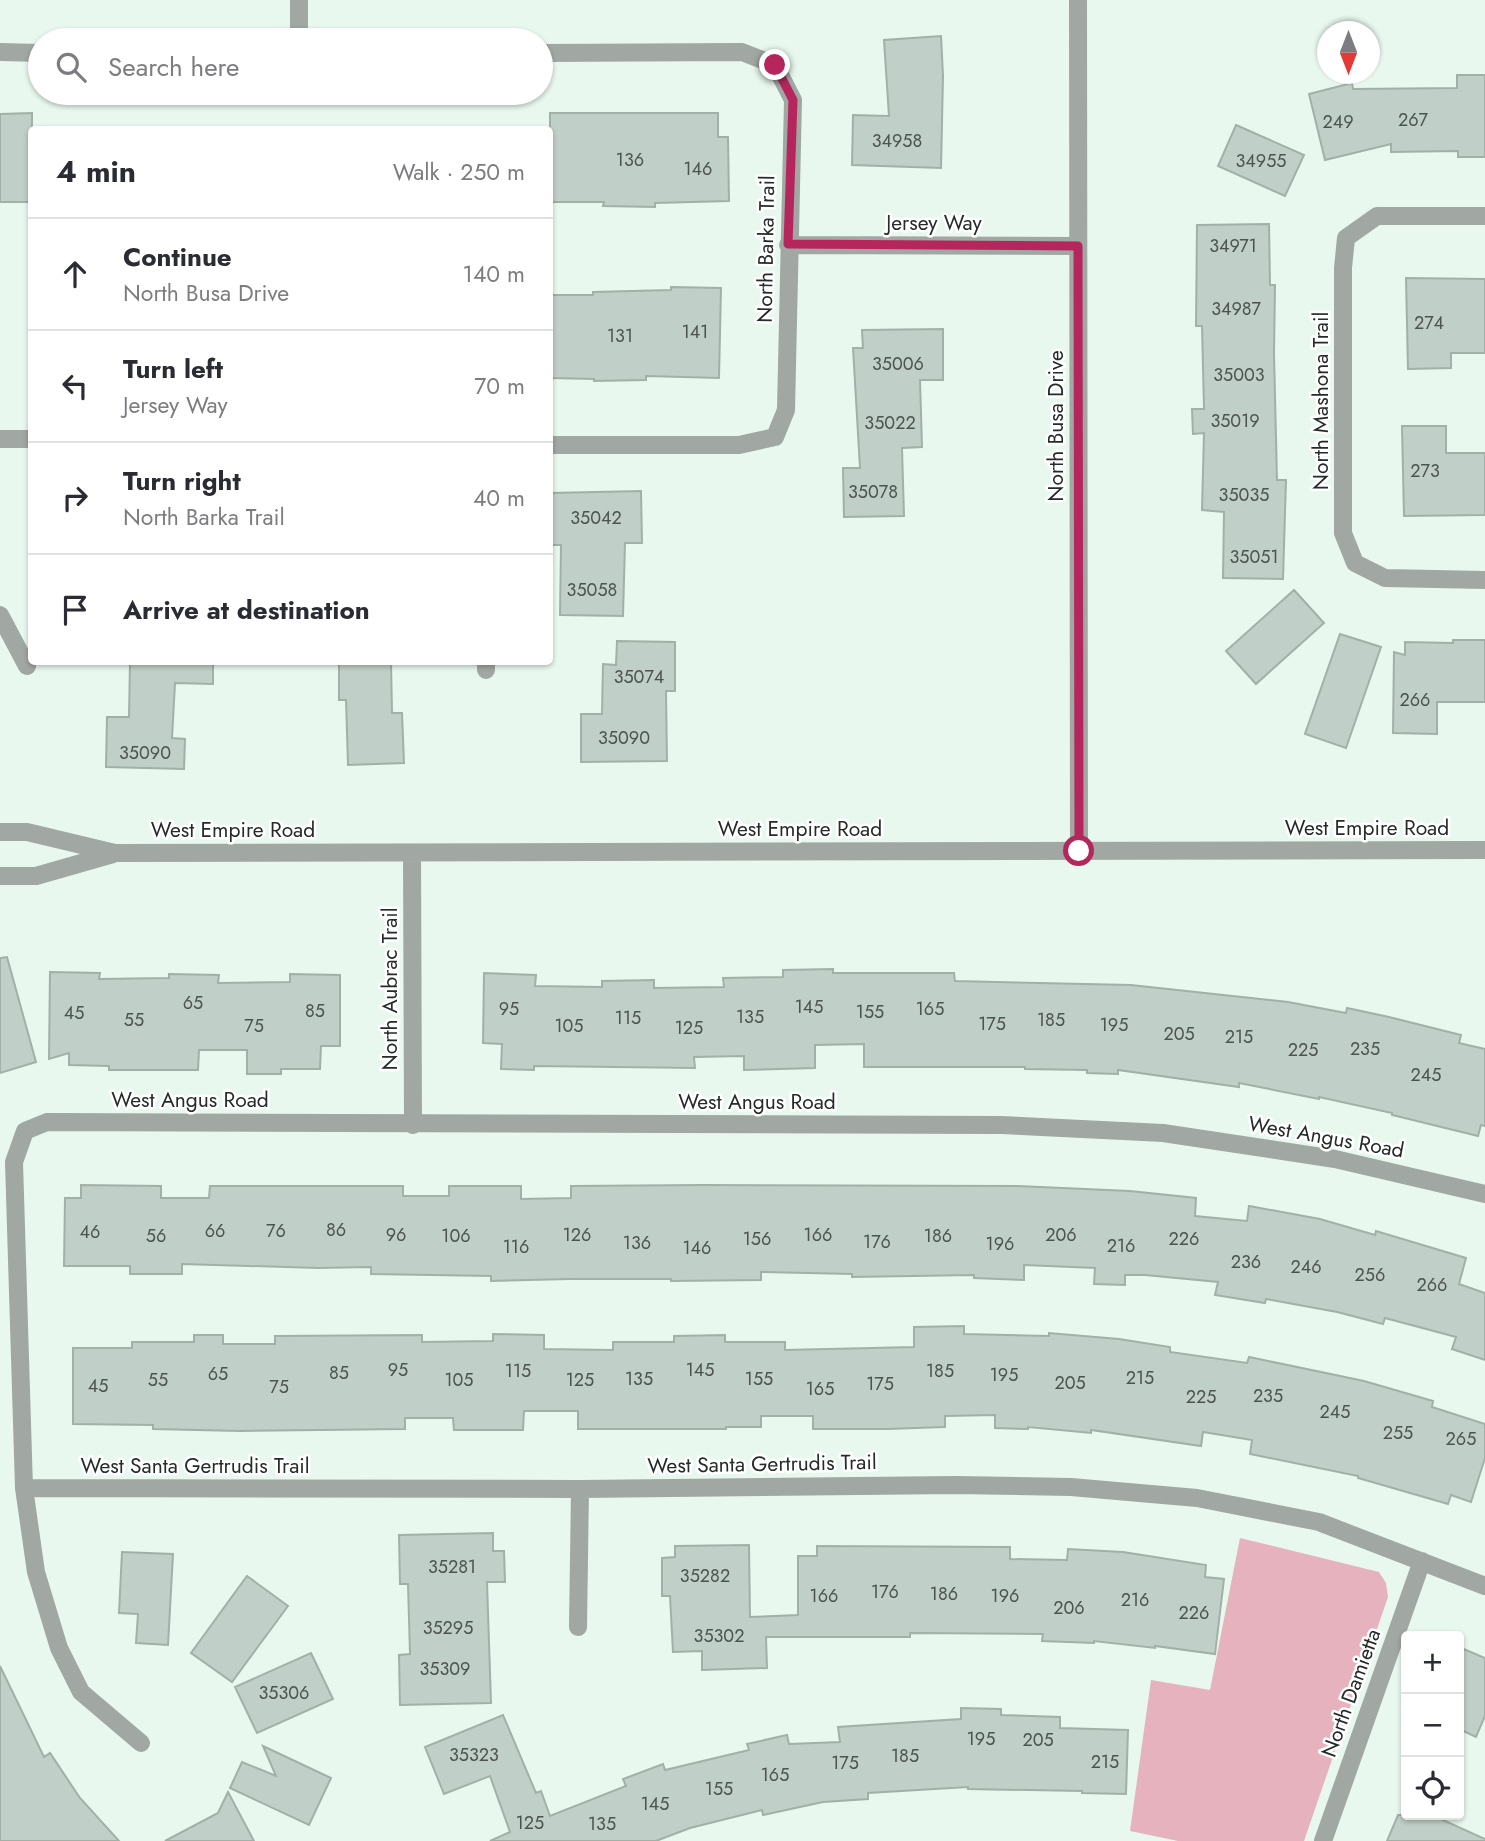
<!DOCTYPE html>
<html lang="en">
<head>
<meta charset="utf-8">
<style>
	:root { --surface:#fff; --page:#f2f2f3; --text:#2b2b33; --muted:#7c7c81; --line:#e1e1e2 }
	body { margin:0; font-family:Jost,sans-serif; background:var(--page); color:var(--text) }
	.controls { position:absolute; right:21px; bottom:21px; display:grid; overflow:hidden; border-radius:7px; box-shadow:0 2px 5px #0004 }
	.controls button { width:63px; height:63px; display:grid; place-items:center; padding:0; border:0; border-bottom:2px solid var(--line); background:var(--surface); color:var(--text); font:35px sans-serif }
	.compass { position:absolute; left:1317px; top:21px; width:63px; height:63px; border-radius:50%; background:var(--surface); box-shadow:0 2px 5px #0004; rotate:180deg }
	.stop { position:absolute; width:21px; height:21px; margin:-16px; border:5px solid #b5275c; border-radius:50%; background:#fff }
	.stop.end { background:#b5275c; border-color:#fff; box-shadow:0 2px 7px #0008 }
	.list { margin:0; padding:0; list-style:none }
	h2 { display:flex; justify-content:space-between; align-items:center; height:91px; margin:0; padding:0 28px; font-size:30px }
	h2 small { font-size:23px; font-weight:400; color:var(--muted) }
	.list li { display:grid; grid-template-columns:46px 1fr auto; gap:21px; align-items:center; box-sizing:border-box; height:112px; padding:0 28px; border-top:2px solid var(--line) }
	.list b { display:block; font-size:26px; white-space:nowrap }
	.list p { margin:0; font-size:23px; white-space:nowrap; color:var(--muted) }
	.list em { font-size:23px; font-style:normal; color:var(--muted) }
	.icon { flex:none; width:38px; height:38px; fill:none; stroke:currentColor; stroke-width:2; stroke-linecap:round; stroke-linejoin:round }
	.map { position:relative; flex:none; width:1485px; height:1841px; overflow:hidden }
	.search { position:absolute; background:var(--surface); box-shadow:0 2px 5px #0004; left:28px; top:28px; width:525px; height:77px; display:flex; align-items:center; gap:18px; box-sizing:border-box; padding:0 24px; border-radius:38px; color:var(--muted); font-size:26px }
	.panel { position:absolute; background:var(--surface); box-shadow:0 2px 5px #0004; left:28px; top:126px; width:525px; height:539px; border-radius:7px }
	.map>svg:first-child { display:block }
</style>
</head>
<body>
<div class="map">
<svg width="1485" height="1841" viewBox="0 0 1485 1841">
	<rect width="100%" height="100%" fill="#e8f8ef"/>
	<path fill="#e5b2bd" d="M1240,1538l139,34 7,11 2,14 -84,244h-126l-48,-10 21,-151 59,10z"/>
	<path fill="#c0cfc7" stroke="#a2b0a8" stroke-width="2" d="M941,36l2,40 -2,92 -89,-3 1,-50 36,1 -5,-76z
		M1457,75h28v82h-27v-6l-67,1v-8l-66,16 -16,-66 43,-11 1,6 104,-1z
		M32,113v89h-32v-88z
		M550,113h168v24h10l1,64 -74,2v4l-52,-1 1,-4h-54z
		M1236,125l68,30 -19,41 -67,-30z
		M1269,224l1,61h5l-1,69 3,126h9l-3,99 -60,-1 1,-66 -22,-2 2,-77 -11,1 -1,-25h12l-2,-83h-6l1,-101z
		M1406,278l79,1v74h-34v15l-43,1z
		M671,287l50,1 -2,90 -73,-2v4l-52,1v-2l-44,-1v-83h43v-3l78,-2z
		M943,329v51h-23l2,67 -20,1 2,68 -60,1 -1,-49h17l-7,-120h10l-1,-18z
		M1402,426h44v27h39v62l-81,1z
		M641,491l1,52h-17l-2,73 -63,-1 1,-70h-10l-1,-52z
		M1294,590l30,33 -68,61 -30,-33z
		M1340,634l41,13 -35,101 -41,-14z
		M1453,640h32v62h-48v32l-44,-1 1,-81 11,3v-13l48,1z
		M617,641l58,1v49h-9l1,70 -86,1v-48h21l1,-50 13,1z
		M130,662h83v22l-38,-1 -3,55 13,1 -1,30 -78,-2 1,-50h22z
		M339,662h52l1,51h10l2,50 -56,2 -2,-65h-7z
		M7,957l29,105 -36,11v-115z
		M833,969v4h121l1,8 176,4 157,17 58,11 1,-5 42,9 72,18 -2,8 26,6v77l-4,-1 -3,11 -86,-21v-2l-73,-16v2l-80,-16v4l-121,-17v4l-31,-1v-3l-62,-1v-2h-161v-23l-49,1v23l-71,2v-14l-50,1 1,11 -161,-2v4l-33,-1 1,-25 -19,-1 1,-70 52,2 -1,11 67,1v-6l52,-1v8l70,-1 -1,-9 60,-1v-7z
		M50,972l50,1 -1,6 70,-1v-4l50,1 -1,8 72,-1v-8l50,1v71h-19l-1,23h-39v5h-34v-24h-48l-1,20h-89v-4l-40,-1v-12l-20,6z
		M81,1185l80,1v12h48l1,-12h193v10h46v-10h72v13l50,-1v-12l132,-1 315,1 112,5 66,7 -1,18 52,5 2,-15 71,13 55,16 1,-4 90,27 -7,26 26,9v67l-33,-11 4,-12 -71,-19 -2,6 -46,-12 -71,-13 -1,4 -50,-8 3,-13 -73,-7h-20v10l-31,-1 1,-16 -71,-3v15l-50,-2v-3l-122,2v-3l-91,-2v8l-90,1v-2h-101l-79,2v-5l-120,-2v-7l-53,1 -136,-4v10h-52v-8h-66l1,-68h16z
		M964,1326v8l85,2v-3l70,6 51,8v5l77,11 2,-6 115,24 69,20 -1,6 53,17v34l-14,44 -20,-7 -3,9 -90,-26v-2l-108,-22 2,-14 -49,-8 -2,14 -110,-16v3l-63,-6v2l-33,-1v-13l-50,1v11l-58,2h-74v-13h-52v11h-35v2h-148v-18h-54l-1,19h-69l-1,-12h-48v11l-164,2 -88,-2v-4l-80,-1v-76h59v-6h62v-7h29v9h52v-8l147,-1v7l71,-1v-7l51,1v14l69,1v-8h61v-6l51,-1v7h60v8l129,-3v-20z
		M493,1533v18h11l1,31h-18l4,121 -91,2 -1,-50 11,-1 -2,-70h-8l-1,-49z
		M749,1545l1,72 48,-2v-59h19v-10l193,1v12l57,1 1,-11 55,3 83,13 -1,12 19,2 -9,75 -60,-8v2l-61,-7v2l-52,-2 1,-7 -133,-1v4h-144l1,31 -65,2v-19l-29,1 -3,-56h-8v-38l13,-1v-11z
		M122,1552l51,2 -5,91 -32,-2 2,-29 -19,-1z
		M247,1576l41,30 -56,76 -41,-29z
		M1459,1647l26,11v58l-9,21 -17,-8z
		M311,1653l22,46 -76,34 -22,-46z
		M0,1666l44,91 6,-4 30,45 39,43h-119z
		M961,1708l40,1v6l59,2v11l68,2 -2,64 -44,-1v-2l-114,-2v-2l-100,6v6l-45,3 -60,13 -1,-5 -72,18 -34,13h-166l20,-9 -20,-56 -46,18 -19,-47 78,-32 33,78 5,-2 9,25 76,-30 -3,-7 40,-15 2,6 84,-20 -2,-6 40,-9 2,9 51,-2 -2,-15 123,-8z
		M263,1746l68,32 -22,47 -79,-37 12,-26 34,14z
		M228,1792l26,49h-89l53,-28z
		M1398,1815h34l53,24v2h-98z"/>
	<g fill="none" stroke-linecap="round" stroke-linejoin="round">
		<path stroke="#a1a7a3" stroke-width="18" d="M299,0v40
			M1078,0l1,851
			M0,52l40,1
			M541,53l201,-1 33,13 18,35 -7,310 -11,27 -36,8h-189
			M1485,216h-108l-31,22 -3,30v265l12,30 30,15 100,2
			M788,245l290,1
			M0,439h32
			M0,615l27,51
			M486,662v8
			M0,832h27l88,21 1370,-3
			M412,853l1,272
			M0,876h36l77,-22
			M24,1488l556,1 375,-4 116,2 126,11 122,24 166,64
			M578,1627l2,-138
			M141,1743l-60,-51 -22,-44 -23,-76 -12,-84 -10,-326 11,-31 22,-9 954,3 162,8 172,26 150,35
			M1323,1841l99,-280"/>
	</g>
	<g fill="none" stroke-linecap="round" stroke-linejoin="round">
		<path stroke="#b5275c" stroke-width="9" d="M775,65l18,35 -5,144 290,2 1,605"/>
	</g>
	<g text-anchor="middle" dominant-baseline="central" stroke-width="5" stroke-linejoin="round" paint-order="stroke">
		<g font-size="18" fill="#4c5450">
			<text x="1413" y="120">267</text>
			<text x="1338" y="122">249</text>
			<text x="897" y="141">34958</text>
			<text x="630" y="160">136</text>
			<text x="1261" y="161">34955</text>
			<text x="698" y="169">146</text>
			<text x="1233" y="246">34971</text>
			<text x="1236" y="309">34987</text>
			<text x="1429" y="323">274</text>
			<text x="695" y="332">141</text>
			<text x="620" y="336">131</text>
			<text x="898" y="364">35006</text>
			<text x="1239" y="375">35003</text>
			<text x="1235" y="421">35019</text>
			<text x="890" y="423">35022</text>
			<text x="1425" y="471">273</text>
			<text x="873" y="492">35078</text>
			<text x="1244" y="495">35035</text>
			<text x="596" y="518">35042</text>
			<text x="1254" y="557">35051</text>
			<text x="592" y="590">35058</text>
			<text x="639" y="677">35074</text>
			<text x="1415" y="700">266</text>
			<text x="624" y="738">35090</text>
			<text x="145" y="753">35090</text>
			<text x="193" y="1003">65</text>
			<text x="809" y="1007">145</text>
			<text x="509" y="1009">95</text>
			<text x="930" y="1009">165</text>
			<text x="315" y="1011">85</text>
			<text x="870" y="1012">155</text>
			<text x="74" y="1013">45</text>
			<text x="750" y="1017">135</text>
			<text x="628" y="1018">115</text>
			<text x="134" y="1020">55</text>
			<text x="1051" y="1020">185</text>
			<text x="992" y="1024">175</text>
			<text x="1114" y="1025">195</text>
			<text x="254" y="1026">75</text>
			<text x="569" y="1026">105</text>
			<text x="689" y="1028">125</text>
			<text x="1179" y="1034">205</text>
			<text x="1239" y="1037">215</text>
			<text x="1365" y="1049">235</text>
			<text x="1303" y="1050">225</text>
			<text x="1426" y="1075">245</text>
			<text x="336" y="1230">86</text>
			<text x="215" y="1231">66</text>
			<text x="276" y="1231">76</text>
			<text x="90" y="1232">46</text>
			<text x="396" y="1235">96</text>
			<text x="577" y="1235">126</text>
			<text x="818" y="1235">166</text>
			<text x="1061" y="1235">206</text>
			<text x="156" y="1236">56</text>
			<text x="456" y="1236">106</text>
			<text x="938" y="1236">186</text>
			<text x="757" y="1239">156</text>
			<text x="1184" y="1239">226</text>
			<text x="877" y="1242">176</text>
			<text x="637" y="1243">136</text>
			<text x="1000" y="1244">196</text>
			<text x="1121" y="1246">216</text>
			<text x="516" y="1247">116</text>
			<text x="697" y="1248">146</text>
			<text x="1246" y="1262">236</text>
			<text x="1306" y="1267">246</text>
			<text x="1370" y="1275">256</text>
			<text x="1432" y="1285">266</text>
			<text x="398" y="1370">95</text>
			<text x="700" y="1370">145</text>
			<text x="518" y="1371">115</text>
			<text x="940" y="1371">185</text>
			<text x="339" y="1373">85</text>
			<text x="218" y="1374">65</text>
			<text x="1004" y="1375">195</text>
			<text x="1140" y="1378">215</text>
			<text x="639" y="1379">135</text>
			<text x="759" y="1379">155</text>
			<text x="158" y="1380">55</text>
			<text x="459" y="1380">105</text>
			<text x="580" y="1380">125</text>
			<text x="1070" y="1383">205</text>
			<text x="880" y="1384">175</text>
			<text x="98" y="1386">45</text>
			<text x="279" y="1387">75</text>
			<text x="820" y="1389">165</text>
			<text x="1268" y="1396">235</text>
			<text x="1201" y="1397">225</text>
			<text x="1335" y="1412">245</text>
			<text x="1398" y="1433">255</text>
			<text x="1461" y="1439">265</text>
			<text x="452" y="1567">35281</text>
			<text x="705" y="1576">35282</text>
			<text x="885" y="1592">176</text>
			<text x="944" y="1594">186</text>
			<text x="824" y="1596">166</text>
			<text x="1005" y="1596">196</text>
			<text x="1135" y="1600">216</text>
			<text x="1069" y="1608">206</text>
			<text x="1194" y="1613">226</text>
			<text x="448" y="1628">35295</text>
			<text x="719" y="1636">35302</text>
			<text x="445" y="1669">35309</text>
			<text x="284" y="1693">35306</text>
			<text x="981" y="1739">195</text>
			<text x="1038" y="1740">205</text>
			<text x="474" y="1755">35323</text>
			<text x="905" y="1756">185</text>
			<text x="1105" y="1762">215</text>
			<text x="845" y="1763">175</text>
			<text x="775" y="1775">165</text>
			<text x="719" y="1789">155</text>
			<text x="655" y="1804">145</text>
			<text x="530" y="1823">125</text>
			<text x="602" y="1824">135</text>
		</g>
		<g font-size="21" fill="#252b28" stroke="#fff">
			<text x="934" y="223">Jersey Way</text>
			<text transform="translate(766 249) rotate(-89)">North Barka Trail</text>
			<text transform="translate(1321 401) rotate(-90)">North Mashona Trail</text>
			<text transform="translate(1056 426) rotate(-90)">North Busa Drive</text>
			<text x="1367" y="828">West Empire Road</text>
			<text x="800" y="829">West Empire Road</text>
			<text x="233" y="830">West Empire Road</text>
			<text transform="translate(390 989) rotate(-90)">North Aubrac Trail</text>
			<text x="190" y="1100">West Angus Road</text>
			<text x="757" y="1102">West Angus Road</text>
			<text transform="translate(1326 1137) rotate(10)">West Angus Road</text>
			<text transform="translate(762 1464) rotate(-1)">West Santa Gertrudis Trail</text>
			<text x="195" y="1466">West Santa Gertrudis Trail</text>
			<text transform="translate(1351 1693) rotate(-70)">North Damietta</text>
		</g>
	</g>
</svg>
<div class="controls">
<button>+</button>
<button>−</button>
<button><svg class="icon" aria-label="locate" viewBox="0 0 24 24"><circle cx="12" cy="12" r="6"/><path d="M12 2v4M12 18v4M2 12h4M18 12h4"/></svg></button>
</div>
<svg class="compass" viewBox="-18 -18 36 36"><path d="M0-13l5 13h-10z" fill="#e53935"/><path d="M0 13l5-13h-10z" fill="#7c7c81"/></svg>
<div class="stop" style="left:1079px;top:851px"></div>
<div class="stop end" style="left:775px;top:65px"></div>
<div class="search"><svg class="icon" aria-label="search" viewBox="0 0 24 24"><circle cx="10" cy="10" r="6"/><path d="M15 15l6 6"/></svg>Search here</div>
<section class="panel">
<h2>4 min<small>Walk · 250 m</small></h2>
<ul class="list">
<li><svg class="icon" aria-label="ahead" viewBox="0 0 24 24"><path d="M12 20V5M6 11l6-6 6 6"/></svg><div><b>Continue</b><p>North Busa Drive</p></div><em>140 m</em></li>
<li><svg class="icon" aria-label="left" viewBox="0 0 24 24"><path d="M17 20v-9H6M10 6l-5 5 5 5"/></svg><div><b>Turn left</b><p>Jersey Way</p></div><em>70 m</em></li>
<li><svg class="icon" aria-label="right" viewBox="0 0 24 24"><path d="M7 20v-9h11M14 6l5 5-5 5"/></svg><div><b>Turn right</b><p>North Barka Trail</p></div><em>40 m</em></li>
<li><svg class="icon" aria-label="arrive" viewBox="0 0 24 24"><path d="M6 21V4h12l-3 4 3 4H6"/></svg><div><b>Arrive at destination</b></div></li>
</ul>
</section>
</div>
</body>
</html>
